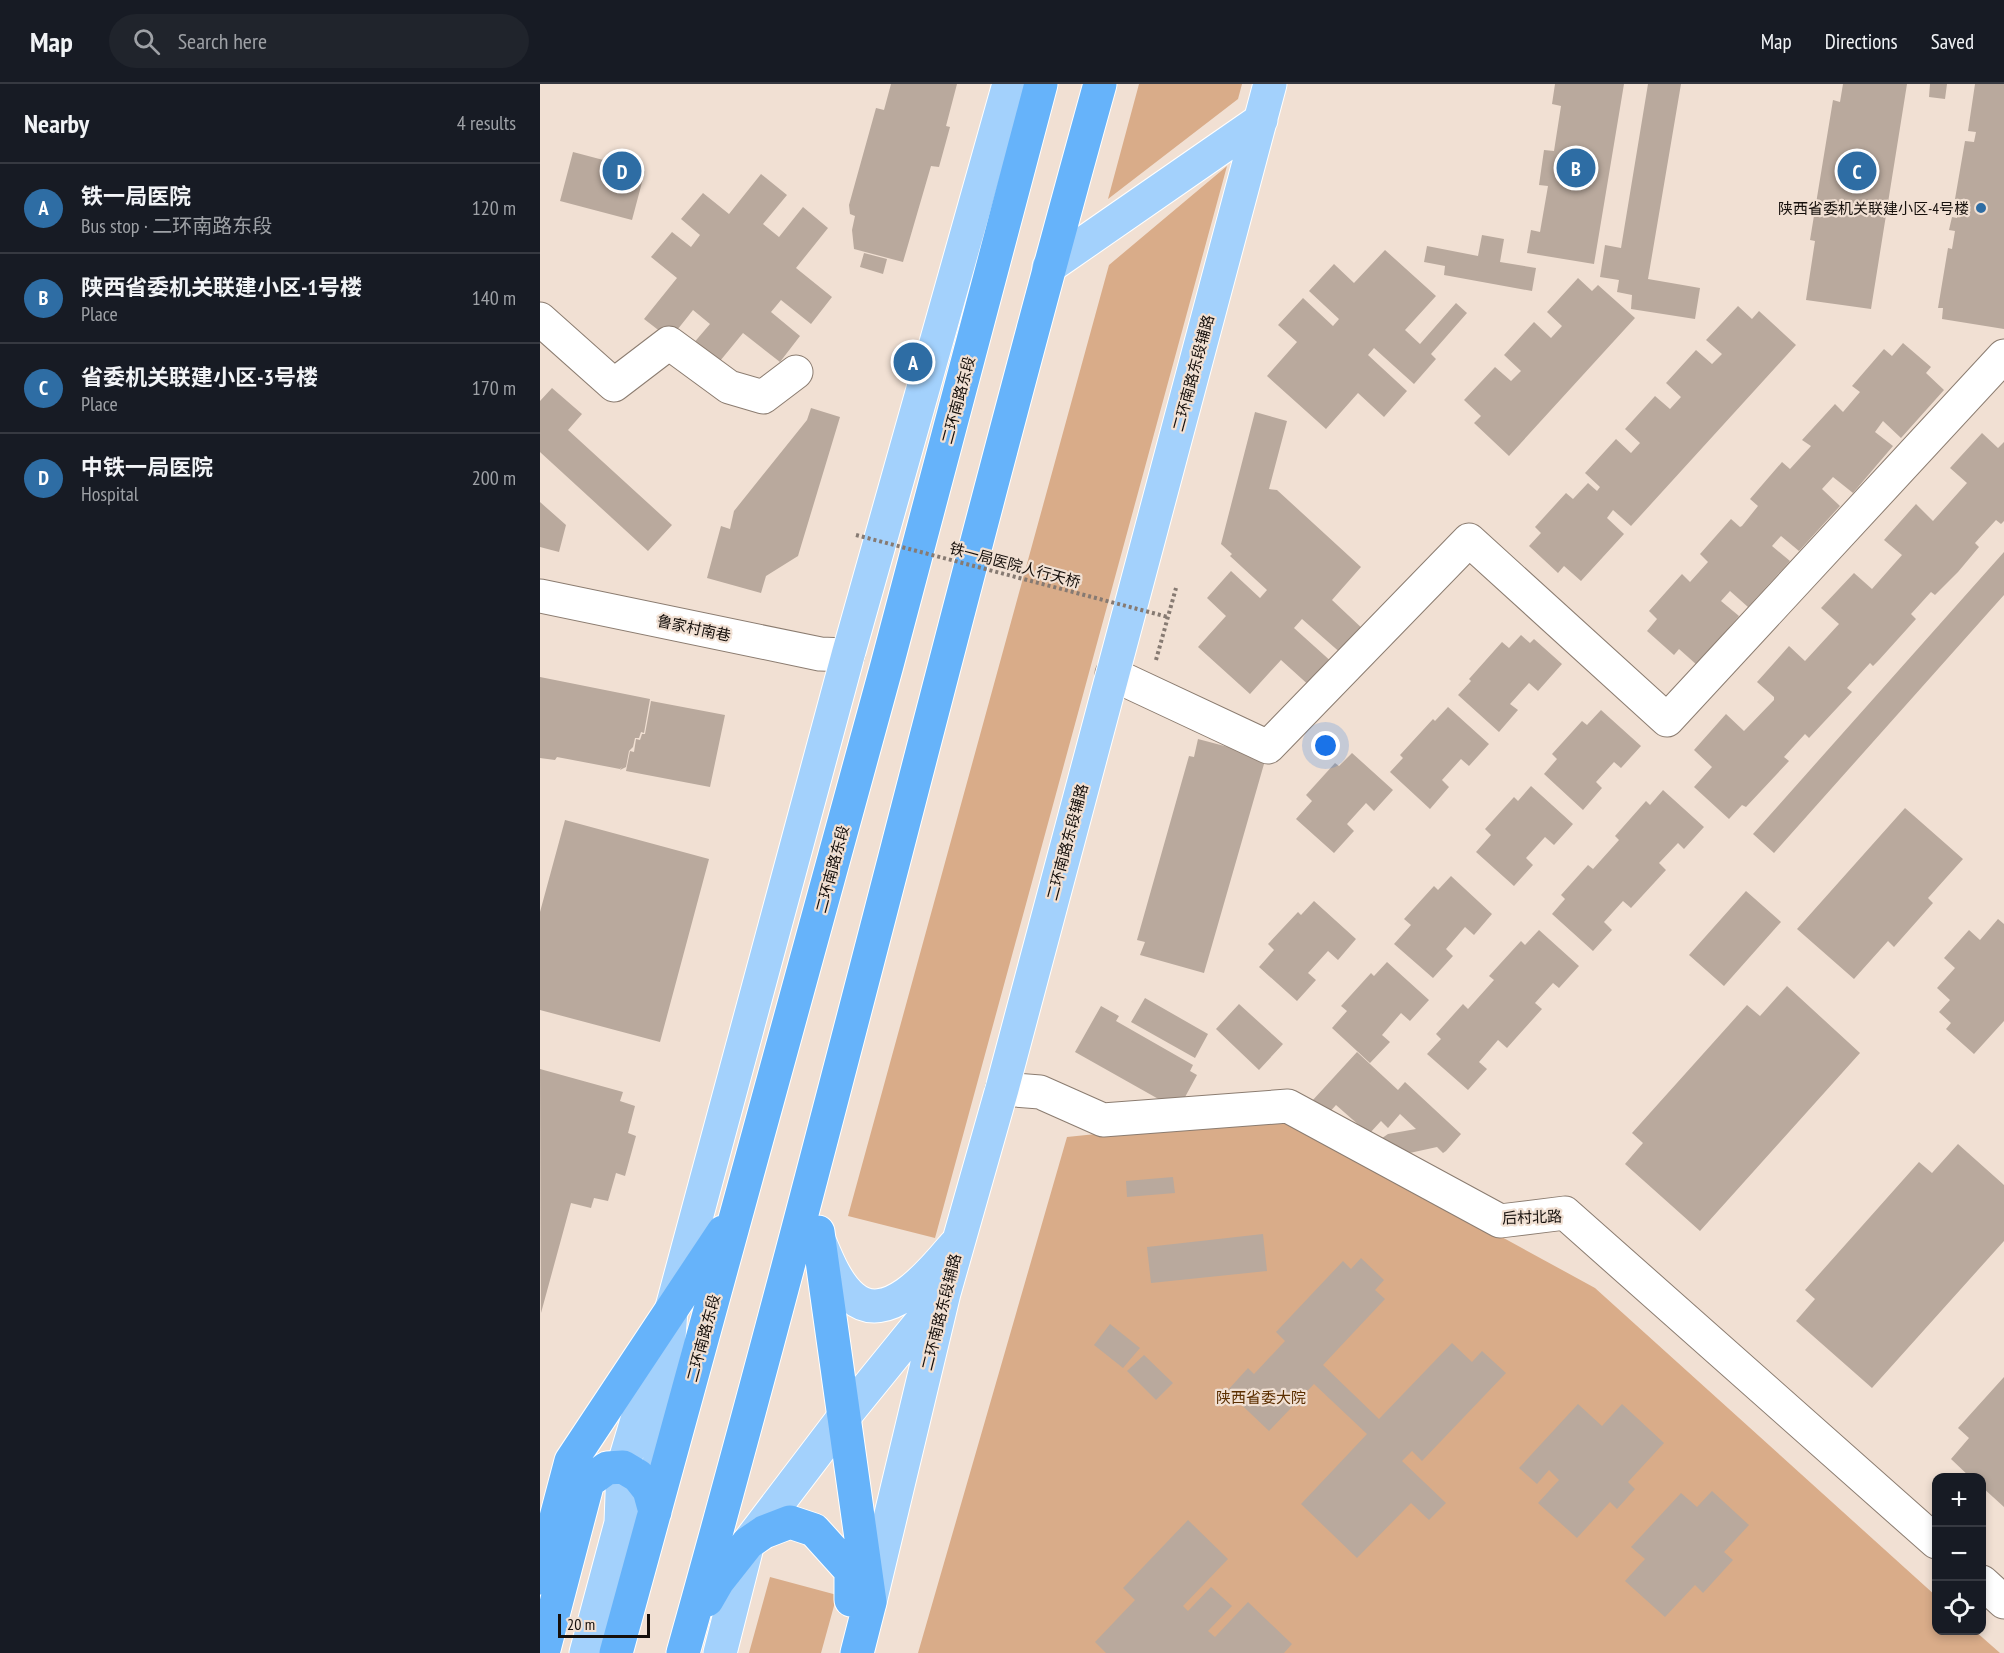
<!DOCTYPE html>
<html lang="en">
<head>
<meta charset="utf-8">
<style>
	:root { --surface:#171b24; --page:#20242c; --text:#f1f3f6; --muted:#9ea1a6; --line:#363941; --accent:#2e6da4 }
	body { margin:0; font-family:"PT Sans Narrow","Noto Sans SC",sans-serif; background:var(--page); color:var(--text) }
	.controls { position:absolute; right:18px; bottom:18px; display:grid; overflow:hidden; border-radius:12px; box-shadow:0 3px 9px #0003 }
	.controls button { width:54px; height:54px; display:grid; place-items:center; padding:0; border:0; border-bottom:2px solid var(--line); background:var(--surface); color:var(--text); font:30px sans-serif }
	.scale { position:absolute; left:18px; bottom:15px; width:92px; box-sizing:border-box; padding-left:6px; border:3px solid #150f0b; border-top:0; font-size:16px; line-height:21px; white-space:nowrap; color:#150f0b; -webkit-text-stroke:4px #f1e0d3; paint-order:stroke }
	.you { position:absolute; left:786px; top:662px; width:21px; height:21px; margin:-15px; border:4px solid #fff; border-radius:50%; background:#1a73e8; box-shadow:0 0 0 9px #1a73e833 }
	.badge { display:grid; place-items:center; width:39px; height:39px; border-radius:50%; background:var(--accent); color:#fff; font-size:20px; font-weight:700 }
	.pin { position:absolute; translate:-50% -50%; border:3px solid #fff; box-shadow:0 2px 6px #0006 }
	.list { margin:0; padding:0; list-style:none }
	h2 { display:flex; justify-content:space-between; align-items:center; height:78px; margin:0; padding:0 24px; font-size:26px }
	h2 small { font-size:20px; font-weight:400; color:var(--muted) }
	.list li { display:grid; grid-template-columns:39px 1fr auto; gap:18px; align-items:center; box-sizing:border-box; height:90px; padding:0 24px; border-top:2px solid var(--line) }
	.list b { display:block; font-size:22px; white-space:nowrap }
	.list p { margin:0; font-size:20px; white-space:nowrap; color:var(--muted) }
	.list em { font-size:20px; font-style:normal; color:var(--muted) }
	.icon { flex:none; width:33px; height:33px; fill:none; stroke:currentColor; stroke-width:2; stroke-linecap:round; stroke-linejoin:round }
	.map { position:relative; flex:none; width:1464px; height:1569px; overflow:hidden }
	header { display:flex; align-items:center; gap:36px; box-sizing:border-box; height:84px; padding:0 30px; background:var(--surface); border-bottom:2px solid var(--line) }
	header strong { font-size:28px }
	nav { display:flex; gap:33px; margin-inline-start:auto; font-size:21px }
	.search { width:420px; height:54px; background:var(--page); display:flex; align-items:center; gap:15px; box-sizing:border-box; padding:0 21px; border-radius:33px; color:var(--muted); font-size:22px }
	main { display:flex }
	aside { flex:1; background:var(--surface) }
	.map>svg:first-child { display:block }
</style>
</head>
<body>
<header>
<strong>Map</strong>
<div class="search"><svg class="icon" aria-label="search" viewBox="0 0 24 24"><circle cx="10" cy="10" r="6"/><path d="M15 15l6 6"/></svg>Search here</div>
<nav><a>Map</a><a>Directions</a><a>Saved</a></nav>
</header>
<main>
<aside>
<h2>Nearby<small>4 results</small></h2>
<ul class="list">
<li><span class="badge">A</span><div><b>铁一局医院</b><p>Bus stop · 二环南路东段</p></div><em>120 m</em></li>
<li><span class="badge">B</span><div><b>陕西省委机关联建小区-1号楼</b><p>Place</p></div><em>140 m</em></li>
<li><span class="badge">C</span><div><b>省委机关联建小区-3号楼</b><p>Place</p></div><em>170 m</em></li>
<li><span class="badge">D</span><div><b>中铁一局医院</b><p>Hospital</p></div><em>200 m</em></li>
</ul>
</aside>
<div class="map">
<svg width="1464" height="1569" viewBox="0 0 1464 1569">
	<rect width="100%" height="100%" fill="#f1e0d3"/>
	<path fill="#d9ac89" d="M599,0h103l-4,15 -130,100z
		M687,82l-292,1072 -87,-22 261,-951z
		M739,1031l316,173 341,308v34l39,1 25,22h-1082l149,-516z
		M230,1493l67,18 -16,58h-72z"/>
	<path fill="#b9a99d" d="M351,0h66l-11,42 4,1 -11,40 -8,-1 -28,96 -49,-13 -2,-19 3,-14 -5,-2 -1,-9 27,-97 8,2z
		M1015,0h69l-30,180 -67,-11 4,-23 9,2 8,-46 -9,-1 5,-35 10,1 7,-45 -9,-2z
		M1108,0h33l-33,195 52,9 -5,31 -64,-10 1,-14 -15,-3 2,-12 -19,-3 5,-32 16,3z
		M1303,0h64l-36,225 -65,-9 9,-59 -5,-1 23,-140 7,2z
		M1390,0h17l-2,15 -16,-2z
		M1435,0h29v245l-62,-10 1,-11h-5l10,-60 4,1 3,-18 -6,-1 3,-13 5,1 3,-18 -5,-1 10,-58 9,1 2,-10 -8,-1z
		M33,68l72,19 -13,49 -72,-19z
		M221,90l26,21 -24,29 16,13 24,-30 25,21 -32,40 36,29 -21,27 -30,-24 -10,12 29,24 -20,26 -37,-29 -32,39 -25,-20 24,-28 -17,-14 -23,29 -26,-20 33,-41 -26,-21 21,-25 19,15 9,-12 -19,-16 22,-26 26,21z
		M942,151l22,4 -4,23 36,6 -4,23 -88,-16 1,-9 -21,-4 3,-16 51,10z
		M845,166l51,46 -31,34 15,14 36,-41 11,10 -36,41 5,5 -22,25 -40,-36 -6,7 39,36 -23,26 -26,-24 -32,36 -59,-53 30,-34 -19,-17 25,-27 30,28 6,-7 -30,-28 25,-27 20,19z
		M324,169l23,6 -4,15 -23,-7z
		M1038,194l14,13 6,-6 37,33 -126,138 -35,-33 7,-7 -17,-16 31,-33 16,14 10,-10 -17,-16 30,-33 17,16 11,-12 -15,-14z
		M1198,222l14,13 7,-8 37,34 -165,181 -18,-16 -6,8 17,16 -43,47 -17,-15 -6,7 -29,-27 12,-13 -6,-6 31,-34 7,6 15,-16 9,8 3,-4 -15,-14 31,-34 15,14 9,-10 -15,-14 30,-33 15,13 11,-12 -15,-14 30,-33 16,14 10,-10 -16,-14z
		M1363,259l28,24 -5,6 18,17 -43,48 -18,-17 -8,11 18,14 -40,47 -20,-16 -11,12 18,17 -41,45 -18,-15 -9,10 18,15 -42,46 -18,-16 -9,10 18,15 -42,49 -18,-16 -5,6 -27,-24 10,-12 -8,-8 33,-37 8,8 18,-20 -8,-8 31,-35 9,8 2,-1 16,-20 -8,-7 32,-37 8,7 21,-23 -9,-6 33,-36 8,8 17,-20 -8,-6 32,-37 8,7z
		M12,304l30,26 -14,16 104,95 -24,26 -108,-99v-51z
		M271,324l29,9 -42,139 -32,20 -5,17 -54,-15 14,-52 9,3 4,-18 73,-91z
		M715,328l32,9 -18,68 8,1 84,77 -29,33 33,31 -22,24 -41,-36 -8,9 40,36 -22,24 -31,-28 -31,34 -52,-47 28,-31 -19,-18 24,-27 29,27 7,-8 -37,-34 2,-2 -11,-10z
		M1442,349l16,15 6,-6v79l-3,3 -5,-4 -21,23 4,4 -21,25 -23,23 -4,-3 -20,22 5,5 -37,41 -6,6 -3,-3 -23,25 5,4 -43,46 -4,-4 -21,23 5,4 -43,46 -4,-2 -13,14 -35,-32 18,-20 -18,-17 32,-36 18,17 30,-31v-3l-17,-15 32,-36 16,15 34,-37 -18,-16 33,-35 18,16 30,-34 -18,-15 32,-36 17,17 34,-38 -17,-15z
		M0,418l26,23 -7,27 -19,-5z
		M1464,468v43l-230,258 -21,-19z
		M981,551l9,8 4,-4 28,25 -24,27 -9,-8 -19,21 8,6 -19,22 -41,-37 13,-14 -2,-2 33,-37 7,6z
		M0,593l110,22 -6,34 -3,-1 -2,6h-4l-2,9 -4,4 -3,16 -6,3 2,-3 -2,2 -63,-12 -2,3 -15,-2z
		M111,617l74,14 -15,72 -84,-16 4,-20 4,1 2,-13 4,1 2,-6h3z
		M908,623l41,37 -20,22 -8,-7 -19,21 7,7 -19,22 -40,-37 13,-14 -3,-3 33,-36 2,2z
		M1061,626l40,36 -20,22 -7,-6 -18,20 6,6 -19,22 -39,-36 13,-15 -5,-5 30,-33 5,4z
		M658,655l68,18 -62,216 -64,-18 5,-13 -8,-2 52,-184 5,1z
		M812,669l41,37 -19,21 -8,-8 -19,21 7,7 -20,22 -38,-34 16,-18 -6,-6 29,-32 4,3z
		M991,702l42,38 -19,21 -9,-8 -19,21 7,7 -19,21 -38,-34 15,-17 -6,-6 29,-32 4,4z
		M1123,706l41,37 -20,22 -6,-6 -19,20 7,7 -35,38 -8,-7 -19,21 8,8 -19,21 -41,-37 13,-15 -4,-4 27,-30 5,4 26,-29 -4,-4 31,-35 4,4z
		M1365,724l58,51 -35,39 5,5 -39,44 -6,-6 -34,38 -57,-50z
		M25,736l144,39 -49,183 -120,-32v-98z
		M911,792l41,38 -18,21 -9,-8 -19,22 7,7 -20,22 -39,-34 17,-19 -7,-6 30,-33 4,4z
		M1206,807l35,31 -57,64 -35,-31z
		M774,817l42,38 -18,21 -10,-9 -20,22 8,7 -19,21 -38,-34 15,-17 -6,-6 30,-32 3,3z
		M1458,835l6,5v97l-30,33 -28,-25 5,-6 -12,-11 11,-12 -13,-12 18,-20 -11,-10 25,-28 11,10z
		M999,846l40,36 -20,22 -6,-5 -18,20 7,6 -35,39 -9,-8 -19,22 8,7 -19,21 -41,-36 14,-15 -5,-5 27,-30 5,5 26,-29 -5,-4 32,-35 4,4z
		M847,878l42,38 -19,21 -9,-8 -19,22 8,7 -20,21 -38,-35 15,-17 -6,-5 30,-33 3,3z
		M1247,902l73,67 -160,178 -75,-67 18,-21 -11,-10 115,-128 13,11z
		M605,914l63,36 -13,24 -64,-36z
		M699,920l44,40 -24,26 -43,-41z
		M561,922l18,10 -3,5 77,44 -3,6 7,4 -19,35 -103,-58z
		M817,968l41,38 7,-8 56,52 -15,17 -3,2 -6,-6 -41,9 -21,-13 13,-9 28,-5 -16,-15 -12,14 -7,-7 -12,13 -33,-29 -9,10 -15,-14z
		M0,985l83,23 -3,9 15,5 -7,27 8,3 -11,40 -9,-3 -8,28 -14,-3 -3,10 -20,-5 -30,110z
		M1418,1060l46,41v56l-132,147 -76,-67 19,-22 -10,-9 114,-128 13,11z
		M633,1093l2,16 -48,4 -1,-16z
		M723,1150l4,37 -116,12 -4,-36z
		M821,1174l23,22 -9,10 10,9 -62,66 56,54 73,-76 20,19 10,-11 24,22 -84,88 -10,-10 -10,10 44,42 -17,17 -18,-17 -54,55 -56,-54 66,-70 -53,-50 -45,47 -42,-40 21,-23 6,6 31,-33 -9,-9 67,-71 8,8z
		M570,1240l30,24 -17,20 -29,-23z
		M604,1271l29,28 -17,17 -29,-29z
		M1464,1293v130l-22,-20v-9h-11l-20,-19 18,-21 -11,-10z
		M1038,1320l24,22 20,-22 42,39 -36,39 7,7 -18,20 -7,-7 -33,36 -39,-35 21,-23 -10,-10 -12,14 -18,-16z
		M1172,1407l37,34 -25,27 9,8 -30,33 -8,-8 -30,32 -40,-36 20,-22 -14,-12 50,-54 16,14z
		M648,1436l40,39 -45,47 5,5 23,-24 21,19 -24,25 7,6 33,-35 44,42 -8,9h-178l-11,-11 40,-42 -12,-12z"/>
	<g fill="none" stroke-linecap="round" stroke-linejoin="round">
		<g stroke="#8b7c70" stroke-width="35">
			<path id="minor" d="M0,235l74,66 55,-42 60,44 34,10 33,-25
				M0,512l280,58 28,1
				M572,590l156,73 201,-207 198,180 337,-364
				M462,1005l38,3 63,28 185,-14 212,115 65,-8 371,329
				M1442,1498l22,20"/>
		</g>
		<g stroke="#fff" stroke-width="35">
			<path id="major" d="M509,183l212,-147
				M281,1161c7,17 16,39 31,52 35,31 81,-26 102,-51
				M119,1383l12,-156 177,-656 161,-571
				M330,1518l74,-309 58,-204 268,-1005
				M46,1569l35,-130 2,-56 29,-97
				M180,1569l28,-110 95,-125 95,-117"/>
		</g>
		<g stroke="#fff" stroke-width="35">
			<path id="highway" d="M278,1148l52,370 -13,51
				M0,1494l31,-117 152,-229
				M167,1516l11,-19 30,-38 16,-11 26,-10 24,8 37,41v29
				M3,1569l45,-171 19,-14 16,-1 15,9 11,14 6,22
				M76,1569l271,-988 154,-581
				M143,1569c146,-521 272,-1048 417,-1569"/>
		</g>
		<path stroke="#867a72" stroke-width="4" stroke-dasharray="3 3" stroke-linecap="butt" d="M616,576l20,-72"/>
		<use href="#minor" stroke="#fff" stroke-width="33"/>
		<use href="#major" stroke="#a3d1fc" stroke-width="33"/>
		<use href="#highway" stroke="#66b3fa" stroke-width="33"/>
		<path stroke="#867a72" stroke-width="4" stroke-dasharray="3 3" stroke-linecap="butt" d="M316,451l312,82"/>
	</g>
	<circle fill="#2e6da4" stroke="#f1e0d3" stroke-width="2" cx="1441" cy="124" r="6"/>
	<g text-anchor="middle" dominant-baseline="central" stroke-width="4.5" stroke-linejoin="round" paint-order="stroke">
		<g font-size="15" fill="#150f0b" stroke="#f1e0d3" text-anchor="end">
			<text x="1429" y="124">陕西省委机关联建小区-4号楼</text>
		</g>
		<g font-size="15" fill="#150f0b" stroke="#f1e0d3">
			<text transform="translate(653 289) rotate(-75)">二环南路东段辅路</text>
			<text transform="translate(418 316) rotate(-75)">二环南路东段</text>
			<text transform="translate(475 481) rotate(15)">铁一局医院人行天桥</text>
			<text transform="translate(154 544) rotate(12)">鲁家村南巷</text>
			<text transform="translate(527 758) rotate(-75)">二环南路东段辅路</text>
			<text transform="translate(292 785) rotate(-75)">二环南路东段</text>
			<text transform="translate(992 1133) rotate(-2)">后村北路</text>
			<text transform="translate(401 1228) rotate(-76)">二环南路东段辅路</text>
			<text transform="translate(163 1254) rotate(-75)">二环南路东段</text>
		</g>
		<g font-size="15" fill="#5b2e00" stroke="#f1e0d3">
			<text x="721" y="1313">陕西省委大院</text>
		</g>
	</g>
</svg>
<div class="controls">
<button>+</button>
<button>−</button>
<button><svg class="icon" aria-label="locate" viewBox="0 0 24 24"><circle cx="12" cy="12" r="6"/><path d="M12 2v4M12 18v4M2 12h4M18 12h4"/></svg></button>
</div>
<div class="scale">20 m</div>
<div class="you"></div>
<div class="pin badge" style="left:373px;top:278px">A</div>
<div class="pin badge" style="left:1036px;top:84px">B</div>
<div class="pin badge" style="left:1317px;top:87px">C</div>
<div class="pin badge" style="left:82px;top:87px">D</div>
</div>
</main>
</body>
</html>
